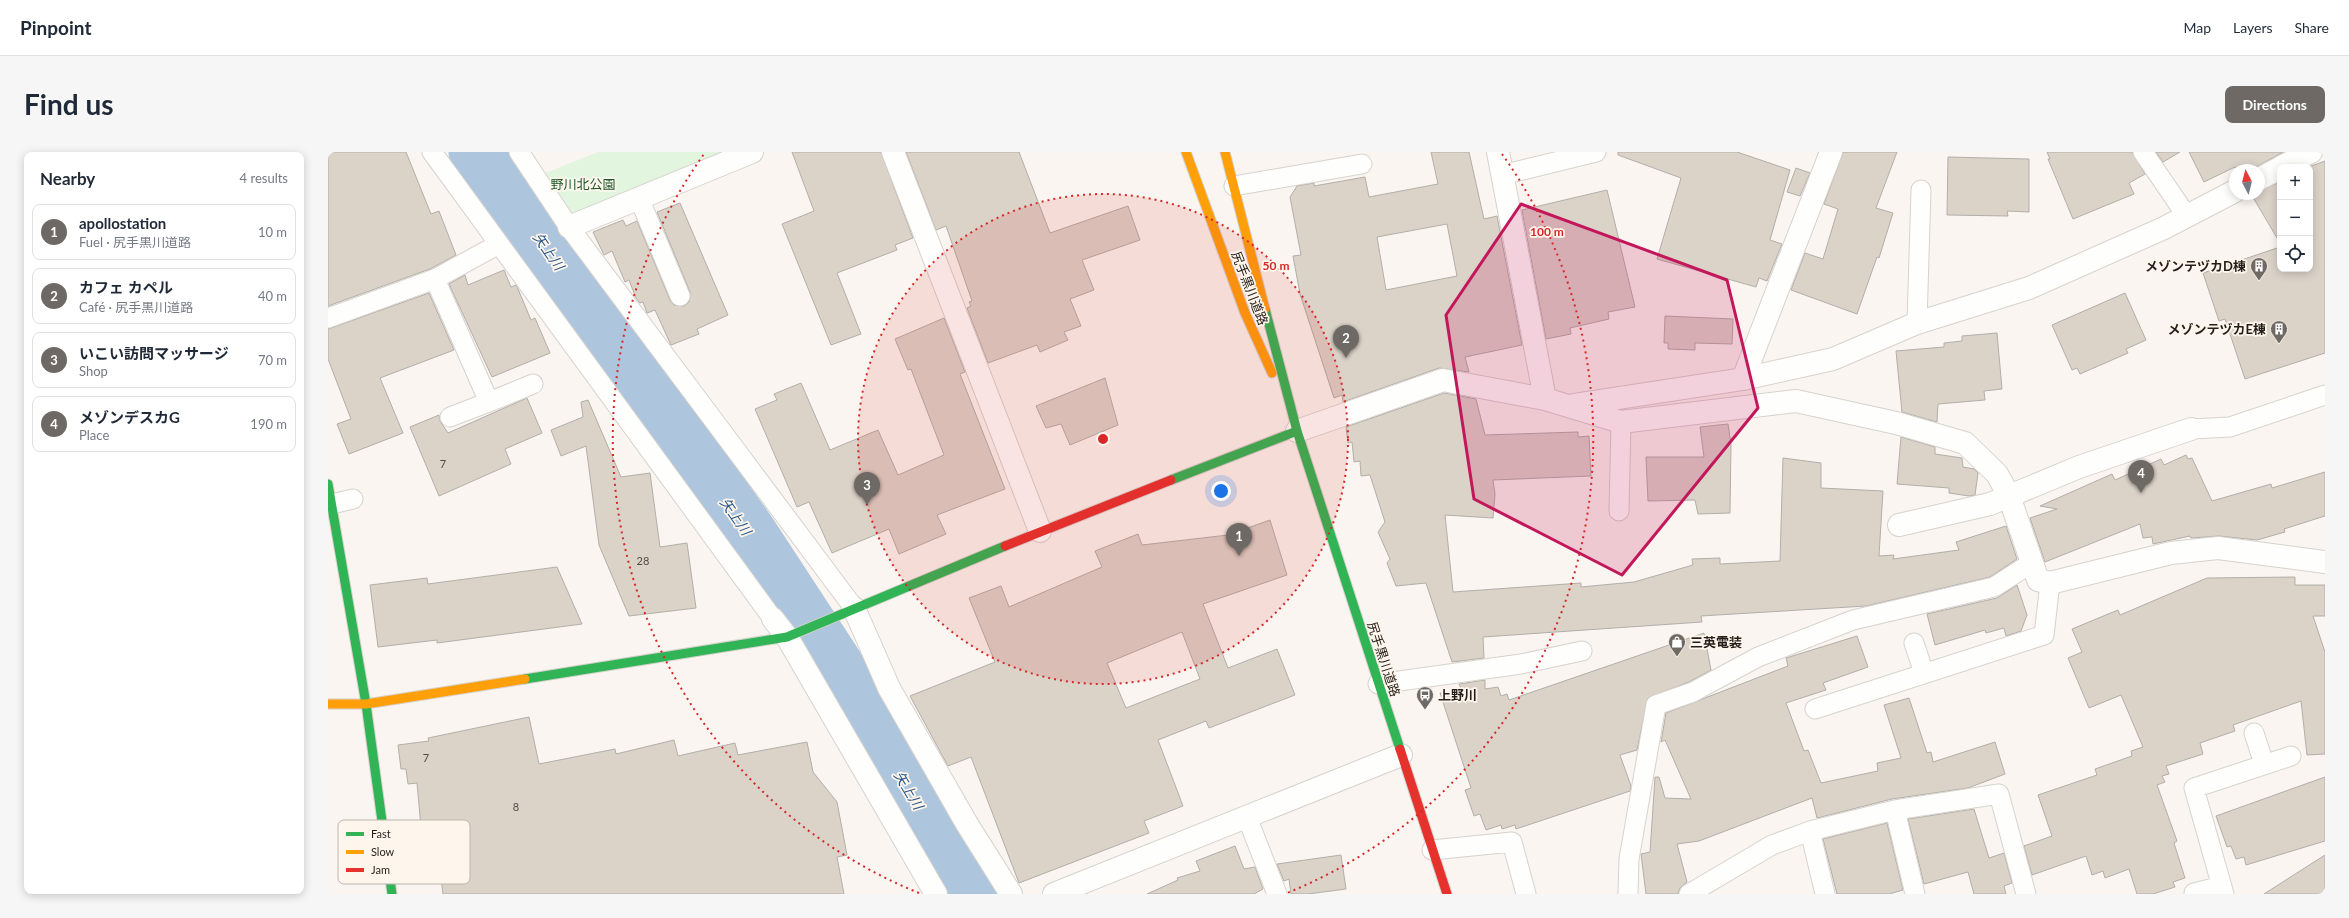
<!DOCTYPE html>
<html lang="en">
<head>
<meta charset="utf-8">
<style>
	:root { --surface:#fff; --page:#f6f6f7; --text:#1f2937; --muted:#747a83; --line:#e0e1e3; --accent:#6e6964 }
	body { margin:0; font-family:Lato,"Noto Sans JP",sans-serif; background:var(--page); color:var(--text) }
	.controls { position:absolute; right:12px; top:12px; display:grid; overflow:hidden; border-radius:8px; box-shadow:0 2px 10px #0003 }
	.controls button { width:36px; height:36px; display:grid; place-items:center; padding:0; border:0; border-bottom:1px solid var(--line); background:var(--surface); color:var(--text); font:20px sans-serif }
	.compass { position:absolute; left:1901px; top:12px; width:36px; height:36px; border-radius:50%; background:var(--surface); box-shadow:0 2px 10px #0003; rotate:353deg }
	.you { position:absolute; left:893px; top:339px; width:14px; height:14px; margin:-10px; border:3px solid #fff; border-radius:50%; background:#1a73e8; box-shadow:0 0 0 6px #1a73e833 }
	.badge { display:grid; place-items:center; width:26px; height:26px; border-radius:50%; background:var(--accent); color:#fff; font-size:13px; font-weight:700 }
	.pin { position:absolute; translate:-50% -33px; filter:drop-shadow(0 1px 2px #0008) }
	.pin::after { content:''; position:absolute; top:21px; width:14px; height:12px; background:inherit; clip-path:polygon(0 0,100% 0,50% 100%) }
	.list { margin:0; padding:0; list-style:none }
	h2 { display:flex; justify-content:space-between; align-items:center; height:52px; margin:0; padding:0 16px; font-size:17px }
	h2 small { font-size:13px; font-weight:400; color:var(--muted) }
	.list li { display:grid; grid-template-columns:26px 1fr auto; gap:12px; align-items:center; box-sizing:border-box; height:56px; margin:0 8px 8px; padding:0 8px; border:1px solid var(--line); border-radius:8px }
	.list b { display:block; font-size:15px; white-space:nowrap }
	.list p { margin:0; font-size:13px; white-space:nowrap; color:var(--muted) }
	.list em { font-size:13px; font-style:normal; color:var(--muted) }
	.icon { flex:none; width:22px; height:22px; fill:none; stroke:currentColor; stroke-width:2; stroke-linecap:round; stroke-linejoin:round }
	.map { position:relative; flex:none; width:1997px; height:742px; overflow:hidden; border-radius:8px }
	header { display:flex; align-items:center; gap:24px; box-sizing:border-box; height:56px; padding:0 20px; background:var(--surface); border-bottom:1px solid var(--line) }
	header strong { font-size:19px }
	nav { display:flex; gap:22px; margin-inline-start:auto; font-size:14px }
	.intro { display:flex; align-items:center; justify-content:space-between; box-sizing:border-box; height:96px; padding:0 24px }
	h1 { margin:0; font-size:28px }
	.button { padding:10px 18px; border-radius:8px; background:var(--accent); color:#fff; font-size:14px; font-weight:700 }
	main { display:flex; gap:24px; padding:0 24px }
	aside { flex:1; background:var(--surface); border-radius:8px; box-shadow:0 2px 10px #0003 }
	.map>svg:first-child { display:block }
</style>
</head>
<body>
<header>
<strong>Pinpoint</strong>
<nav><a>Map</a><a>Layers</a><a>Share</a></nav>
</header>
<div class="intro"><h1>Find us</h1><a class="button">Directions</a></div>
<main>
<aside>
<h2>Nearby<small>4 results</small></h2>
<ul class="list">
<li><span class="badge">1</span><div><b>apollostation</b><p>Fuel · 尻手黒川道路</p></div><em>10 m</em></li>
<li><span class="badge">2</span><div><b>カフェ カペル</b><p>Café · 尻手黒川道路</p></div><em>40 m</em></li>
<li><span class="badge">3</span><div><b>いこい訪問マッサージ</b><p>Shop</p></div><em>70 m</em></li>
<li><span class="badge">4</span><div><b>メゾンデスカG</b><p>Place</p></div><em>190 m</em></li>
</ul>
</aside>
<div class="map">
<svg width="1997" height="742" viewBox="0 0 1997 742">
	<rect width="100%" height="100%" fill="#faf5f0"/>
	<path fill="#e2f5df" d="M270,0h127l-152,63 -28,-42z"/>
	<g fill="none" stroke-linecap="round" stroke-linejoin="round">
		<path stroke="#aec5de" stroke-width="59" d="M150,0l269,381 87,133 137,228"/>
	</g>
	<path fill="#dbd2c8" stroke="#b2aea9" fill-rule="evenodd" d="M0,0h78l25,62 8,-3 17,44 -26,14 -102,37z
		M464,0h89l32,86 -18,7 2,5 -60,23 24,61 -30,11 -49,-121 32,-13z
		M578,0h113l31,81 78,-27 12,34 -58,20 12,30 -24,9 11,27 -17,6 4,8 -28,12 -3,-7 -49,18 -21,-55 4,-2 -2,-4 3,-1 -26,-75 -10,4z
		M1103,0h38l15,67 13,-3 25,129 -57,12 4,15 -30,-4 -96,34 -1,-7 -8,3 -34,-104 -7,-38 8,-1 -11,-58 7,-11 17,-3v3l51,-9 4,20 69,-13zM1119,72l10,52 -71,14 -9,-53z
		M1290,0h119l53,18 -20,70 12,4 -15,37 -8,-3 -3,9 -99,-28 24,-81 -63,-23z
		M1515,0h54l-21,56 17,5 -14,45 -2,-1 -20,57 -66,-24 14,-37 18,6 15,-50 -14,-5z
		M1719,0h85l13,22 -16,9 5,11 -61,25 -25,-60h2z
		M1828,0h24l-17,10z
		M1861,0h94l-32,18h-14l-2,-3 -31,15z
		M1620,5l81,2v53l-22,-1 1,5 -61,-1z
		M1997,9v192l-80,26 -20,-60 -6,2 -16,-48 77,-26v22h30l-1,-102z
		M1468,16l14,5 -10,23 -13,-4z
		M1952,30v61l-29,-49h8v-3z
		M1279,38l28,117 -27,5 1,7 -39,9 1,6 -25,5 -24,-129z
		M352,51l48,112 -31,14 2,5 -28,11 -16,-35 -8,3 -4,-11 -3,1 -4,-5 -7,-18 -4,2 -13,-31 -8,4 -11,-23 30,-12 3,6 11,-5 33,79 4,5 10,1 5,-4 1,-10 -33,-80z
		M176,118l7,17 5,-2 2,4 13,31 4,-2 15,35 -58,24 -43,-93 16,-9 3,10z
		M101,141l25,57 -74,28 23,55 -54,21 -12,-30 14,-5 -23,-60v-30z
		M1797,141l21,47 -20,9 2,4 -48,21 -3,-6 -5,2 -20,-45z
		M1337,164l68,3 -1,25 -37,-1v7l-27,-1v-6h-4z
		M616,166l21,54 -5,2 45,115 -68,26 9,19 -47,20 -10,-25 -57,24 -23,-51 -12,5 -42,-98 22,-9 -3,-6 27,-11 29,67 48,-20 20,45 46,-20 -33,-86 -3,1 -13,-31z
		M1669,181l5,56 -18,2 1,9 -47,4 -1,18 -35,-10 -6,-61 48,-4v-4l18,-2v-5z
		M777,226l13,47 -48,20 -9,-21 -15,4 -10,-22z
		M1116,241l32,6 9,36 93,-3v5l11,-1 2,40 -98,4 2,14 -2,24 -48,-3 8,77 128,-9v4l53,-5 59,-17 -1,-6 28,-1v6l60,-3 3,-103 38,5v25l62,3 -4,65 15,-1 -1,4 66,-9 -3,-8 50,-16 11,33 -27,18 -124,29 -165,10 1,6 -219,15 1,21 -32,4 -26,-79 -30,3 -9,-23 3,-4 -12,-27 7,-10 -15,-47 -9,1 -1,-15 -6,1 -2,-20 -4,1 -2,-16z
		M199,246l15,35 -37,16 6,15 -72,32 -29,-69 29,-12 1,6 8,12z
		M260,248l33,77 29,-4 10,74 27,-4 9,65 -67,8 -30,-71 -13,-99 -25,10 -10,-26 32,-13 -2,-15z
		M1400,272l3,20 -1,69 -32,1 -3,-14 -47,1 -2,-44h58l-4,-30z
		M1573,285l34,10v7l27,4 1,9 11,2 4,4 -3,22 -6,1 -20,-3v-5l-52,-4z
		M1858,303l2,4 4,-1 20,43 59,-17 1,4 53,-16v44l-41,13 1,3 -28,8 -38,-4 -28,2 -1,-2 -37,8 -1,-7 -9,1 -3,-14 -95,38 -15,-44 27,-9 -17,-3 72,-32 3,6 46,-21 3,6z
		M942,368l17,55 -84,29 25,64 49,-19 18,46 -86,33 -3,-7 -48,19 25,66 -39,15 5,12 -130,50 -48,-126 -23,9 -38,-70 85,-34 -26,-64 32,-12 8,21 93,-40 -7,-16 43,-17 4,11 86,-10zM854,480l18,47 -74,29 -19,-45z
		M229,415l25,57 -145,19v-3l-59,7 -8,-62 57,-7 1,6z
		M1967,425v8h30v31h-12l12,36v102l-18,1 -6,-54 -68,24 2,6 -35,12 3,11 -37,12 3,8 -7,2 3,6 -8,3 20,56 -3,2 11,35 -12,4 2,5 -22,7h-16l-8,-25 -24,9 -2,-7 -11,4 -6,-19 -54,19 -8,-29 28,-10 -14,-41 59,-20 -2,-6 37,-13 -1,-5 12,-4 -22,-52 -32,13 -21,-50 14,-6 -10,-23 46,-19 2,5 87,-37z
		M1689,433l10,30 -6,16 -15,5 -2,-8 -18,5 -1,-3 -50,15 -8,-31 70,-16z
		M1376,481l7,37 -22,12 -41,16 -11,52 -17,5 11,31 -1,5 -114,38 -1,-4 -13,4 -1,-4 -15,5 -6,-16 -6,2 -9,-26 6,-2 -31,-95 22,-2 -3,-7 26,-4v9l13,-2 3,9 6,-2 2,6z
		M1529,484l11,31 -45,16 3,7 -40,13 18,48 4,-1 13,33 57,-12 -1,-8 24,-5 -17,-53 25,-7 18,55 4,-1 2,10 62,-20 10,32 -37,14 -76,11 -75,19 -5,-20 -113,43 -22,3 10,38 -7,6 -2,6h-32l-5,-40 9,-2 5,-75h4l6,21 26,1 -26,-59 -4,2 5,-29 122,-47 -2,-8z
		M201,565l10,47 76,-15 1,5 58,-14 4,16 57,-13 3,12 69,-13 6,30 24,30 10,53 -10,2 7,37h-401l-7,-57 -14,1 -5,-55 -9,1 -2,-15h-5l-3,-24 31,-4 -1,-3z
		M1997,625v64l-79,24 -2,-8 -8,2 -5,-13 -4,1 -11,-31z
		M1646,657l15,49 15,-5 8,30 -8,3 2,8h-32l-6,-22 -44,12 -16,-65z
		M1559,671l16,67 -14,4h-52l-14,-55z
		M907,694l9,23 11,-2 8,22 -9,5h-107l31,-14 -1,-2 23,-7 -4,-10z
		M1013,703l5,34 -38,5h-17l-2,-15 -5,2 -7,-17z
		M1997,703v39h-61z"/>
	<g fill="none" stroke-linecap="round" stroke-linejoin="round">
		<g stroke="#d7d2cd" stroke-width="21">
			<path id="lane" d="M104,0l341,467
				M191,0l50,75 285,381
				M1815,0l43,63
				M1174,23l94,-23
				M906,34l128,-22
				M311,46l41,98
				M107,127l54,123 -39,15
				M0,166l107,-39 64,-35
				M1589,171l4,-133
				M161,250l44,-18
				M1863,277l39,-2 95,-32
				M4,352l21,-5
				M1291,359l2,-89
				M1586,491l10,30
				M1050,532l143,-20 61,-13
				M1487,557l229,-74 6,-52
				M1926,581l10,31
				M1567,658l20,84
				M919,665l30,77
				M1482,679l15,63
				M1104,698l80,-8 14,52
				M1866,741l28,-7
				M1300,742l1,-35 27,-154 37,-13 65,-35 95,-37 141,-33 39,-25
				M1361,742l83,-49 38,-14 85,-21 104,-16 27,100
				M1896,742l-30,-106 97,-32"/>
		</g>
		<g stroke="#d7d2cd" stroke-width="24">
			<path id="street" d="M565,0l147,379
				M1170,0l47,247
				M1953,15l30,-15
				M1931,27l21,-11
				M241,75l183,-75
				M1415,227l88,-227
				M1245,253l170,-26 90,-20 84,-36 112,-35 135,-60 71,-37
				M969,279l146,-51 102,19 76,23 175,-21 100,22 69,20 32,31 12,22 29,84 12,3 121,-30 47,-5 107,14
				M1571,373l91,-21 89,-37 112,-38
				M526,456l35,80 78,136 44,70
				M445,467l14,18 149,257
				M726,742l347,-139"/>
		</g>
		<g stroke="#d7d2cd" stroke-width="11">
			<path id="fast" d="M937,157l32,122 103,318
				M843,328l126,-49
				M0,332l38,220 26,190
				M197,527l262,-42 218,-91"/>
		</g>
		<g stroke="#d7d2cd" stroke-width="11">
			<path id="slow" d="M858,0l59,161 27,60
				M897,0l40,157
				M0,552h38l159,-25"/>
		</g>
		<g stroke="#d7d2cd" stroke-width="11">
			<path id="jam" d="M677,394l166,-66
				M1072,597l47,145"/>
		</g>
		<use href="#lane" stroke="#fefefd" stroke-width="19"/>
		<use href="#street" stroke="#fefefd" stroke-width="22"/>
		<use href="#fast" stroke="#30b455" stroke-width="9"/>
		<use href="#slow" stroke="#ff9f0a" stroke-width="9"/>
		<use href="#jam" stroke="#e5322d" stroke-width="9"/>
	</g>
	<path fill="#c2185b" fill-opacity="0.2" stroke="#c2185b" stroke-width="3" stroke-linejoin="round" d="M1193,52l206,76 31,128 -136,167 -148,-76 -28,-184z"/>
	<circle cx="775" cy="287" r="245" fill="#d62828" fill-opacity=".12"/>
	<g fill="none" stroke="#d62828" stroke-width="2" stroke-dasharray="2 4">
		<circle cx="775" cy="287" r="245"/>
		<path d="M591 741A490 490 0 0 1 376 2M1174 2A490 490 0 0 1 959 741"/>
	</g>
	<defs>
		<g id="building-pin" transform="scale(0.9)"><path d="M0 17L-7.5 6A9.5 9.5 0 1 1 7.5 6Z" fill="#6e6964" stroke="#fef6ec"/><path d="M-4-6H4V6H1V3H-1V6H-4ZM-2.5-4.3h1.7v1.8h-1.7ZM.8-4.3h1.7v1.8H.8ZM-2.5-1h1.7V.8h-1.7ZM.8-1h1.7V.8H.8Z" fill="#fff"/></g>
		<g id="shop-pin" transform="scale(0.9)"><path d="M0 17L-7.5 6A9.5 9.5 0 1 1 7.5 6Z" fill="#6e6964" stroke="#fef6ec"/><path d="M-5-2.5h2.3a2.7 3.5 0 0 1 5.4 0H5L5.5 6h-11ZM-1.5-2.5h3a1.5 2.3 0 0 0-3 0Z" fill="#fff"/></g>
		<g id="bus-pin" transform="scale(0.9)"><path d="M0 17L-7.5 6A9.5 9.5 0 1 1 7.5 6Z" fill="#6e6964" stroke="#fef6ec"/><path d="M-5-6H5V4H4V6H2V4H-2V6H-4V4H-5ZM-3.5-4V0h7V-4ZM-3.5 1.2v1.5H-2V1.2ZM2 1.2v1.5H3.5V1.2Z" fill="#fff"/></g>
	</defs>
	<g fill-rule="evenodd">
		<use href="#building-pin" x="1931" y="114"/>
		<use href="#building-pin" x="1951" y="177"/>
		<use href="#shop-pin" x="1349" y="490"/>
		<use href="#bus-pin" x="1097" y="543"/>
	</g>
	<g text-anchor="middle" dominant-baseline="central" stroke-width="3.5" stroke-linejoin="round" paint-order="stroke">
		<g font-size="11" fill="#514b45">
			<text x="115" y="311">7</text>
			<text x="315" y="408">28</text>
			<text x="98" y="605">7</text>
			<text x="188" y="654">8</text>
		</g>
		<g font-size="13" fill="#1a5627" stroke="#fef6ec">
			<text x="255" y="32">野川北公園</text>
		</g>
		<g font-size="13" font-weight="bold" fill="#231e19" stroke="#fef6ec" text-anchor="end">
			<text x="1918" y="114">メゾンテヅカD棟</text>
			<text x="1938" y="177">メゾンテヅカE棟</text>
			<text x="1362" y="490" text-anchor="start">三英電装</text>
			<text x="1110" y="543" text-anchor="start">上野川</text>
		</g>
		<g font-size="13" fill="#231e19" stroke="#fef6ec">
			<text transform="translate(922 136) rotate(69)">尻手黒川道路</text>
			<text transform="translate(1056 507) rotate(72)">尻手黒川道路</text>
		</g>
		<g font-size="14" font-style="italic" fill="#26578a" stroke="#fef6ec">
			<text transform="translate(221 99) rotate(55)">矢上川</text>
			<text transform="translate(408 364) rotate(55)">矢上川</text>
			<text transform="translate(581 638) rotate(59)">矢上川</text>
		</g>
	</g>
	<rect x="10" y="668" width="132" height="64" rx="6" fill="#fef6ec" stroke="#bcb5ad" stroke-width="1"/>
	<rect x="18" y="680" width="18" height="4" fill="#30b455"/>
	<rect x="18" y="698" width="18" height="4" fill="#ff9f0a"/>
	<rect x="18" y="716" width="18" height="4" fill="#e5322d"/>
	<g font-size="11" fill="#231e19">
		<text x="43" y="686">Fast</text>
		<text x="43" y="704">Slow</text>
		<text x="43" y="722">Jam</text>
	</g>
	<circle cx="775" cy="287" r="6" fill="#d62828" stroke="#fef6ec" stroke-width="2"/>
	<g font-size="12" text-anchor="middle" font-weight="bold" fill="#d62828" stroke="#fef6ec" stroke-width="3.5" stroke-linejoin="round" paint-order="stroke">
		<text x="1219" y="84">100 m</text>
		<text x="948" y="118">50 m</text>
	</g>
</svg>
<div class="controls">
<button>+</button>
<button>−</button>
<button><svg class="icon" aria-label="locate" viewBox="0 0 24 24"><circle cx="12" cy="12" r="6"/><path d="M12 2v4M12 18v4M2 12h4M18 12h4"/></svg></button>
</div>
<svg class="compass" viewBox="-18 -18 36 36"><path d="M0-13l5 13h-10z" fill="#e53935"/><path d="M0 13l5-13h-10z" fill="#747a83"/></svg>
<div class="you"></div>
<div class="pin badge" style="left:911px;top:404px">1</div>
<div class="pin badge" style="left:1018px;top:206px">2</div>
<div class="pin badge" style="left:539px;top:353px">3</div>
<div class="pin badge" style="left:1813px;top:341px">4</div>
</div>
</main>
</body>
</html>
